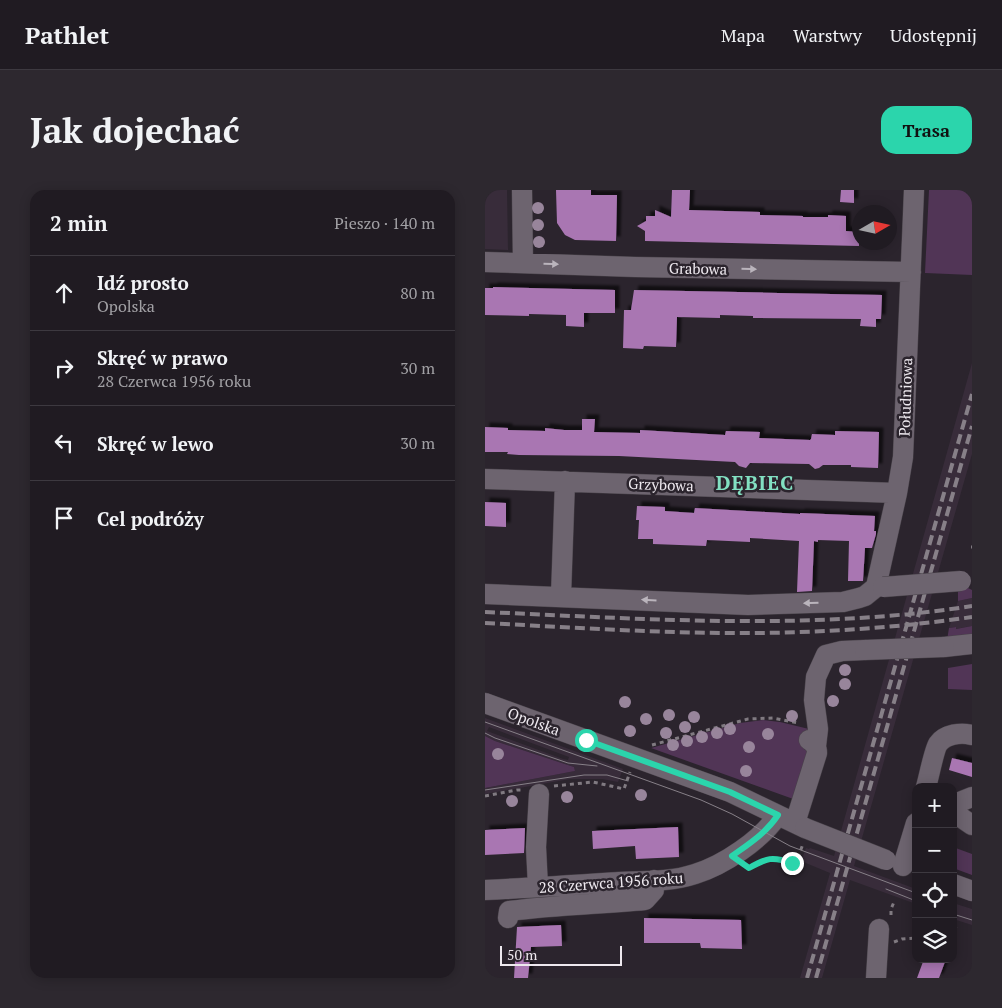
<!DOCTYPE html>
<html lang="pl">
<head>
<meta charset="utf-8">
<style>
	:root { --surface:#201b22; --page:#2d282f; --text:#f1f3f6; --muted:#a2a1a5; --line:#3d3940; --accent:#2bd5ac }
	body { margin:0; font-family:"PT Serif",serif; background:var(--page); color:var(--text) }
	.controls { position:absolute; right:15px; bottom:15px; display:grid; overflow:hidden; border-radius:10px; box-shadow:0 2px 12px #0003 }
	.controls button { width:45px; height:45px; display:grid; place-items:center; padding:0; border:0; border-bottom:1px solid var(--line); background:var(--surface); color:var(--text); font:25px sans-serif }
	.compass { position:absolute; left:367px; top:15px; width:45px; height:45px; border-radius:50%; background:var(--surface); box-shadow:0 2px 12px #0003; rotate:81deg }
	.scale { position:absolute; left:15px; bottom:12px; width:122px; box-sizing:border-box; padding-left:5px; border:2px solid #eee9ef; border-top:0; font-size:14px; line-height:18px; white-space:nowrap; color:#eee9ef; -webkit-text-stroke:4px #2b242d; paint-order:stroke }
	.stop { position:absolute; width:15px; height:15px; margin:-11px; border:4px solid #2bd5ac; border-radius:50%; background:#fff }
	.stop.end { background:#2bd5ac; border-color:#fff; box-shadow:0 1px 5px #0008 }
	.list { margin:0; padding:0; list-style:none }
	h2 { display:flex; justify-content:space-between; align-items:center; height:65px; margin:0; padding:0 20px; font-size:21px }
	h2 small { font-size:16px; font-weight:400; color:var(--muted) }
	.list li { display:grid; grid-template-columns:32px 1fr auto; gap:15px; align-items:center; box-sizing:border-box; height:75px; padding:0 20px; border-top:1px solid var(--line) }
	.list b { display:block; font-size:19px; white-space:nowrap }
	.list p { margin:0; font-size:16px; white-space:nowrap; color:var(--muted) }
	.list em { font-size:16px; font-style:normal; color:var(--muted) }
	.icon { flex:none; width:28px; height:28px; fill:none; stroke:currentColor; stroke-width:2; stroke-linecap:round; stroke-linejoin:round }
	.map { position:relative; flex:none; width:487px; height:788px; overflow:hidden; border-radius:15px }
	header { display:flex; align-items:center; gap:30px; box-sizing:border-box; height:70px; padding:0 25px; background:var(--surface); border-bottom:1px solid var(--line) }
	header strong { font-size:24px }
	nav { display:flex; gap:28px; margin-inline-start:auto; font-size:18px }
	.intro { display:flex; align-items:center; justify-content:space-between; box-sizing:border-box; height:120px; padding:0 30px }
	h1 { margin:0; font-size:35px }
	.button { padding:12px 22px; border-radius:15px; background:var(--accent); color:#111; font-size:18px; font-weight:700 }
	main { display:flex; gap:30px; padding:0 30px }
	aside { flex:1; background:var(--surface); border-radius:15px; box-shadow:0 2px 12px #0003 }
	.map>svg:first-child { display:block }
</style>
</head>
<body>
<header>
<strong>Pathlet</strong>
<nav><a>Mapa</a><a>Warstwy</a><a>Udostępnij</a></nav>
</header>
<div class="intro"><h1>Jak dojechać</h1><a class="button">Trasa</a></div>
<main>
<aside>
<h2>2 min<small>Pieszo · 140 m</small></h2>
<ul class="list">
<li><svg class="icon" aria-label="ahead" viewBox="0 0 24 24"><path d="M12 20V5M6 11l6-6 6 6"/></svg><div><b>Idź prosto</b><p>Opolska</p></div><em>80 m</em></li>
<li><svg class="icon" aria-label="right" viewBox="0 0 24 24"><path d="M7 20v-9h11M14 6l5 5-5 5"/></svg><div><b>Skręć w prawo</b><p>28 Czerwca 1956 roku</p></div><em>30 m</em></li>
<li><svg class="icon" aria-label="left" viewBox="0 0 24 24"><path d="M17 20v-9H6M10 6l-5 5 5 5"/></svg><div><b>Skręć w lewo</b></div><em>30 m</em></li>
<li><svg class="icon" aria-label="arrive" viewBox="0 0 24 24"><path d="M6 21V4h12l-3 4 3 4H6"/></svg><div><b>Cel podróży</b></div></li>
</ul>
</aside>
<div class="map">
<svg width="487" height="788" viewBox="0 0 487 788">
	<defs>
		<filter id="shadow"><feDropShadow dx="4.5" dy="-4.5" stdDeviation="1" flood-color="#0009"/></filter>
	</defs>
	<rect width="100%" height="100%" fill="#2b242d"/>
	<path fill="#382c3a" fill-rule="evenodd" d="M0,0h22l1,60 -23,-1z
		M487,173v91l-118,412 62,23v15l-66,-24 -28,98h-22l30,-105 -29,-12 5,-13 3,1 1,-1 24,8z
		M487,408v28l-17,3v-2l-6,1 9,-27z
		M0,528l138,51 -5,13 -16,-3h-32l-85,15v-6l90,-17 -1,-4 -79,-26 -10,-5zM4,537l80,30 -1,3 -5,-1 -76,-28z
		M468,713l19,6v16l-19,-6z"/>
	<path fill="#513556" d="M444,0h43v85l-47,-2z
		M483,398l4,2v8l-14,3v-10z
		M487,436v11l-25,3 2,-12 7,-1v2z
		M487,474v26l-24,-1v-21z
		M278,530l17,2 29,7 -5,20 4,2 -12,49 -145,-52 89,-25z
		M0,546l10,5 79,26 1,4 -90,17z
		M468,657l19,7v21l-19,-7z"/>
	<path fill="#a976b2" filter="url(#shadow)" d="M71,0h35v5h26l-1,46 -41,-1 -10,-5 -8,-12z
		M187,0h18l-1,20 71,2v3l43,1v1h25v-2l18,1v15l13,1v14l-214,-5v-10l-8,-5 9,-5v-5h9v-6l16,7z
		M356,0h13v13l-14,-1z
		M8,97l122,3v23h-31v14l-18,-1v-11l-37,-1v2l-44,-1v-27h8z
		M149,100l248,5 -1,24h-5v8l-16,-1 1,-7 -108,-1v-2l-33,-1v3l-43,-1 -1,30 -32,-1 -1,3 -20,-1 1,-38h7z
		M97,229h13l-1,13 46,1v-3l85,5 1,-4 34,1 -1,6 51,2 1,-1 1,-5 23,1v-4l44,1 -1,36 -27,-1v-2h-28l-4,3 -4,1 -6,-5 -59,-1 -4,5 -7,-2 -4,-4 -116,-6 -100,-1 -12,-1 1,-2h-23v-25l23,1v2l37,1v-3l19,2h18z
		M0,312l21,1v24l-21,-1z
		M152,316l28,1v4l29,2 1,-5 105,6v-1l75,3 -1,15h2v3l-4,14h-7l-2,33h-15l1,-40 -31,-1v2l-4,-1 -2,50 -15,1 2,-51 -49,-3v4l-43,-2 -1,6 -53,-2v-5h-15l1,-19h-3z
		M467,568l20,5v14l-23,-7z
		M193,637l1,30 -43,2 -1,-13 -42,3 -1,-18z
		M40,638l-1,25 -39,2v-25z
		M159,728l97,2 1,29 -41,-1 -1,-5h-56z
		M76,735l1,21 -31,1 -3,31h-14l3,-51z
		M439,769h22l-7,19h-22z"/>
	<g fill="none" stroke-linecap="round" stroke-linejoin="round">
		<g stroke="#484249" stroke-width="21">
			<path id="minor" d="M37,0l1,73
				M0,72l150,5 276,5
				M0,289l412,14
				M0,404l263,11 95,-3 16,-4 6,-2 11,-9 21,-94 6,-36 11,-267
				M76,406l4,-115
				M459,457l28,-3
				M0,513l245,89 75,36
				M331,556l2,-17 -4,-29 2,-23 10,-22 16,-4 23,-1
				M441,597c3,-10 8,-37 12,-43 7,-10 23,-12 34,-9
				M468,618l9,-7 10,-4
				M468,622l19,13
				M310,633l22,-70c0,-7 -3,-10 -8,-13
				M418,676l13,-43
				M468,694l19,7
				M53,697l-2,-40 3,-53
				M0,700c45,-2 89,-5 134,-8 25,-1 52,0 76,-8 29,-9 66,-34 83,-59
				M23,728l1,-7c45,-6 91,-7 136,-11l9,-10v-10
				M391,788l3,-49"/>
		</g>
		<path stroke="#807a81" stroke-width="3" stroke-dasharray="4 4" stroke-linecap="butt" d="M486,357h1
			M167,555l96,-26 25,-1 26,5
			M69,596l39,-4 31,7 6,-17
			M0,606l32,-6h7
			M310,675l8,-21
			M266,677c17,-9 22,-11 41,-4
			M406,725v-6l3,-7
			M468,738l7,-3
			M409,752l8,-3 14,-1"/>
		<use href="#minor" stroke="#6d646f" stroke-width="20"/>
		<path stroke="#878088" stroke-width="1" d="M0,532l216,78 31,14 58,32 126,47
			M0,543l10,5 73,25 29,3
			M0,600l99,-15h23l21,6
			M401,699l30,12
			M468,724l19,6"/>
		<path stroke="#878088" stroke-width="4" stroke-dasharray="10 5" stroke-linecap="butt" d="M0,422c162,7 326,19 487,-6
			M0,433c78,4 156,9 234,10 85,1 169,-4 253,-16
			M322,788l165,-584
			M331,788l156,-552"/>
		<g stroke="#484249" stroke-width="21" stroke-linecap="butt">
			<path id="minor-bridge" d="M398,397l78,-6
				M380,460l79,-3
				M320,638l81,32"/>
		</g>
		<use href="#minor-bridge" stroke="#6d646f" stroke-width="20"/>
	</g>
	<g fill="#98859b">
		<circle cx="53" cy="18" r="6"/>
		<circle cx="53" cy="35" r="6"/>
		<circle cx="54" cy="52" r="6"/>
		<circle cx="360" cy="480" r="6"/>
		<circle cx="360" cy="494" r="6"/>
		<circle cx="348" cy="511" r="6"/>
		<circle cx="140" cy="512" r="6"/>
		<circle cx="184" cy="525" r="6"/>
		<circle cx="307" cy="526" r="6"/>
		<circle cx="209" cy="527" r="6"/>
		<circle cx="161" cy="529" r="6"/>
		<circle cx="200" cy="537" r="6"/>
		<circle cx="245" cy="539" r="6"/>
		<circle cx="145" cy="541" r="6"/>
		<circle cx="181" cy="543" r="6"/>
		<circle cx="232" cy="543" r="6"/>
		<circle cx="283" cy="544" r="6"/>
		<circle cx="217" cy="547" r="6"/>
		<circle cx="202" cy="551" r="6"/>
		<circle cx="188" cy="555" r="6"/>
		<circle cx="264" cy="557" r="6"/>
		<circle cx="13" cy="564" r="6"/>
		<circle cx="261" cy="581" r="6"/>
		<circle cx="156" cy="605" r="6"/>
		<circle cx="82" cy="607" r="6"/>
		<circle cx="27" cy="611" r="6"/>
	</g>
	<defs><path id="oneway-solid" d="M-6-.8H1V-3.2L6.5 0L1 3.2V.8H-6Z" transform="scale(1.25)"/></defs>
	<g fill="#bab4bc">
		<use href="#oneway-solid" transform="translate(66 74) rotate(2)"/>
		<use href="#oneway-solid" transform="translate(264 79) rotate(1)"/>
		<use href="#oneway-solid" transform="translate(164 410) rotate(-177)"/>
		<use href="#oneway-solid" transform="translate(326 413) rotate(178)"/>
	</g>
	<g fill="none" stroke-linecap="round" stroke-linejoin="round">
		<path stroke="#2bd5ac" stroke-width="6" d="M101,550l144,52 48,23c-12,18 -28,28 -46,41l17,12c18,-10 23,-12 43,-5"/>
	</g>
	<g text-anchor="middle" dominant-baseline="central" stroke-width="5" stroke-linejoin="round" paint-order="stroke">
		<g font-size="15" fill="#eee9ef" stroke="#2b242d">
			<text transform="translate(213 78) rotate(1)">Grabowa</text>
			<text transform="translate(420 207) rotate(-88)">Południowa</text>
			<text transform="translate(176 294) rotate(2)">Grzybowa</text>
			<text transform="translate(49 531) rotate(20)">Opolska</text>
			<text transform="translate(126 692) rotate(-4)">28 Czerwca 1956 roku</text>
		</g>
		<g font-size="20" font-weight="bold" letter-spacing="1" fill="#82e0c2" stroke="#2b242d">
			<text x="270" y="292">DĘBIEC</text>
		</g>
	</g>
</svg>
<div class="controls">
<button>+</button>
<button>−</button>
<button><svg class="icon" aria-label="locate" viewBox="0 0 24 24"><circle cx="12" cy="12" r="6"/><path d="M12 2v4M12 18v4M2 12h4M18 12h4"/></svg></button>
<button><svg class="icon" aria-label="layers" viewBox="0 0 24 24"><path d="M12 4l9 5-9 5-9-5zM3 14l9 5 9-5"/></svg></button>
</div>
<svg class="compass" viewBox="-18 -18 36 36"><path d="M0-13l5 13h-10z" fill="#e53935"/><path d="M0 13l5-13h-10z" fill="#a2a1a5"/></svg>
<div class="scale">50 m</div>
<div class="stop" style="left:101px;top:550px"></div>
<div class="stop end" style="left:307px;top:673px"></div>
</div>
</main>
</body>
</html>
